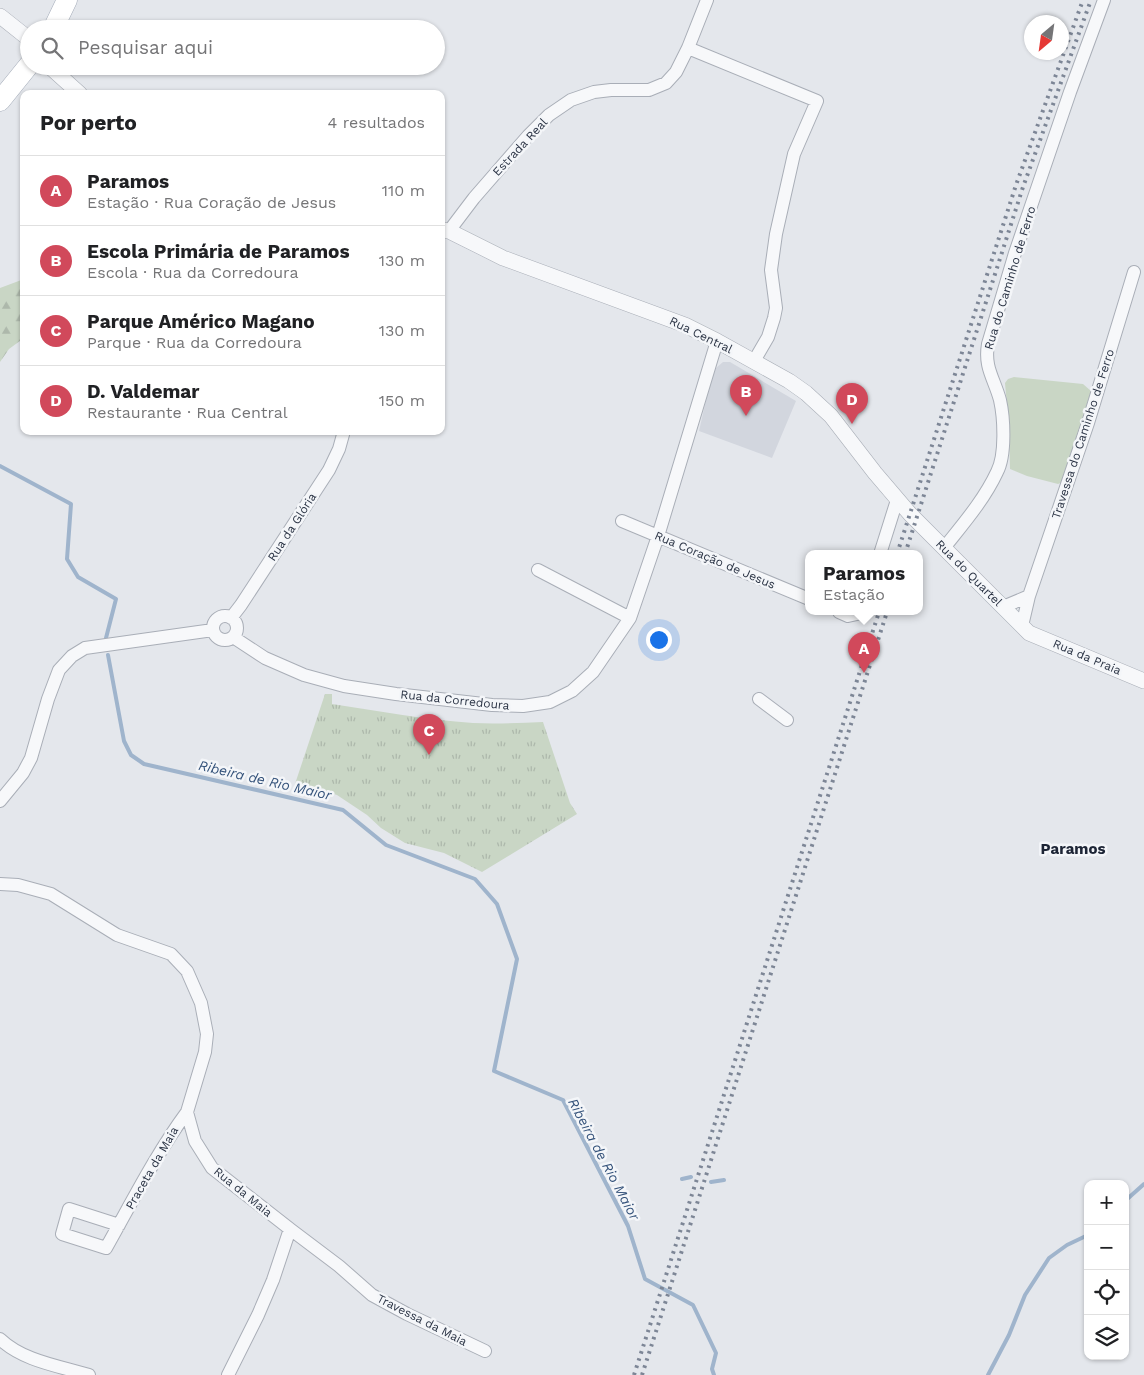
<!DOCTYPE html>
<html lang="pt">
<head>
<meta charset="utf-8">
<style>
	:root { --surface:#fff; --page:#f6f6f6; --text:#202124; --muted:#757577; --line:#e0e0e0; --accent:#d1495b }
	body { margin:0; font-family:"Work Sans",sans-serif; background:var(--page); color:var(--text) }
	.controls { position:absolute; right:15px; bottom:15px; display:grid; overflow:hidden; border-radius:10px; box-shadow:0 1px 4px #0004 }
	.controls button { width:45px; height:45px; display:grid; place-items:center; padding:0; border:0; border-bottom:1px solid var(--line); background:var(--surface); color:var(--text); font:25px sans-serif }
	.compass { position:absolute; left:1024px; top:15px; width:45px; height:45px; border-radius:50%; background:var(--surface); box-shadow:0 1px 4px #0004; rotate:209deg }
	.you { position:absolute; left:658px; top:639px; width:18px; height:18px; margin:-12px; border:4px solid #fff; border-radius:50%; background:#1a73e8; box-shadow:0 0 0 8px #1a73e833 }
	.badge { display:grid; place-items:center; width:32px; height:32px; border-radius:50%; background:var(--accent); color:#fff; font-size:16px; font-weight:700 }
	.pin { position:absolute; translate:-50% -41px; filter:drop-shadow(0 1px 2px #0008) }
	.pin::after { content:''; position:absolute; top:26px; width:18px; height:15px; background:inherit; clip-path:polygon(0 0,100% 0,50% 100%) }
	.popup { position:absolute; left:805px; top:550px; width:118px; height:65px; box-sizing:border-box; display:grid; place-content:center; border-radius:10px; background:var(--surface); filter:drop-shadow(0 1px 4px #0005); font-size:16px; white-space:nowrap; color:var(--muted) }
	.popup b { font-size:19px; color:var(--text) }
	.popup::after { content:''; position:absolute; left:50%; top:100%; margin-left:-10px; border:10px solid transparent; border-top-color:var(--surface) }
	.list { margin:0; padding:0; list-style:none }
	h2 { display:flex; justify-content:space-between; align-items:center; height:65px; margin:0; padding:0 20px; font-size:21px }
	h2 small { font-size:16px; font-weight:400; color:var(--muted) }
	.list li { display:grid; grid-template-columns:32px 1fr auto; gap:15px; align-items:center; box-sizing:border-box; height:70px; padding:0 20px; border-top:1px solid var(--line) }
	.list b { display:block; font-size:19px; white-space:nowrap }
	.list p { margin:0; font-size:16px; white-space:nowrap; color:var(--muted) }
	.list em { font-size:16px; font-style:normal; color:var(--muted) }
	.icon { flex:none; width:28px; height:28px; fill:none; stroke:currentColor; stroke-width:2; stroke-linecap:round; stroke-linejoin:round }
	.map { position:relative; flex:none; width:1144px; height:1375px; overflow:hidden }
	.search { position:absolute; background:var(--surface); box-shadow:0 1px 4px #0004; left:20px; top:20px; width:425px; height:55px; display:flex; align-items:center; gap:12px; box-sizing:border-box; padding:0 18px; border-radius:28px; color:var(--muted); font-size:19px }
	.panel { position:absolute; background:var(--surface); box-shadow:0 1px 4px #0004; left:20px; top:90px; width:425px; height:345px; border-radius:10px }
	.map>svg:first-child { display:block }
</style>
</head>
<body>
<div class="map">
<svg width="1144" height="1375" viewBox="0 0 1144 1375">
	<defs>
		<pattern id="forest-firs" width="22" height="20" patternUnits="userSpaceOnUse" patternTransform="scale(1.25)"><rect width="22" height="20" fill="#c9d6c5"/><path d="M5 1l3.5 6h-7zM16 11l3.5 6h-7z" fill="#adb8ab"/></pattern>
		<pattern id="park-tufts" width="24" height="20" patternUnits="userSpaceOnUse" patternTransform="scale(1.25)"><rect width="24" height="20" fill="#c9d6c5"/><path d="M3 7l-1-3M5 7V3M7 7l1-3M15 17l-1-3M17 17v-4M19 17l1-3" fill="none" stroke="#adb8ab"/></pattern>
	</defs>
	<rect width="100%" height="100%" fill="#e4e7ec"/>
	<path fill="#d2d6de" d="M723,362h7l66,39 -24,57 -73,-27 12,-53 5,-10z"/>
	<path fill="#c9d6c5" d="M1014,377l69,7 8,7 -28,91 -5,2 -31,-8 -17,-7 -1,-41 -4,-45 3,-4z"/>
	<path fill="url(#forest-firs)" d="M24,279v59l-15,11 -9,13v-74z"/>
	<path fill="url(#park-tufts)" d="M325,694h7v10c47,7 94,16 141,19 23,1 47,0 70,-1l27,81 7,11 -95,58 -38,-19 -39,-10 -24,-15 -14,-13 -30,-20 -13,-4 -30,-4z"/>
	<g fill="none" stroke-linecap="round" stroke-linejoin="round">
		<path stroke="#9fb4cc" stroke-width="4" d="M0,466l71,38 -4,55 11,18 38,22 -10,39
			M108,655l16,86 7,14 13,9 199,46 43,35 89,34 22,25 20,55 -23,112 69,29 65,126 17,53 48,26 23,48 -4,16 2,6
			M682,1179l9,-2
			M711,1182l13,-2
			M1125,1201l19,-17
			M988,1375l21,-40 16,-40 24,-37 18,-13 21,-10"/>
		<g stroke="#a9aeb7" stroke-width="14">
			<path id="minor" d="M688,48l129,53 -23,53 -18,80 -5,36 5,38 -2,10 -6,19 -14,24
				M449,231l25,-33 54,-62 21,-21 22,-15 23,-8 17,-2h38l17,-7 10,-11 12,-24 19,-48
				M622,521l187,78
				M944,548c19,-24 40,-48 53,-76 9,-17 7,-54 3,-72 -6,-22 -16,-32 -12,-56l27,-91 55,-161 34,-92
				M880,554l17,-54
				M538,570l92,48
				M1003,607l26,-11
				M839,612l9,4 9,-2 2,-2
				M213 628a12 12 0 1 1 24 0a12 12 0 1 1-24 0Z
				M231,618l10,-13 88,-135 10,-21 5,-18
				M1022,626l7,-30 59,-173 46,-151
				M233,637l32,21 39,17 40,11 52,8 96,11 31,1 27,-4 22,-11 21,-19 37,-54 28,-82 59,-195
				M759,699l28,21
				M0,801l23,-28 8,-15 17,-59 11,-29 13,-14 13,-8 128,-18
				M0,884l18,1 33,9 66,41 54,19 16,17 14,32 6,31 -2,18 -18,60 8,29 17,27 78,61 -17,51 -15,35 -30,60
				M119,1225l-50,-16 -7,25 44,14c26,-46 50,-94 81,-136
				M290,1229l49,37 33,29 35,19 78,37
				M0,1339c23,22 59,27 89,36"/>
		</g>
		<g stroke="#a9aeb7" stroke-width="16">
			<path id="tertiary" d="M0,16l29,23
				M49,66l31,28
				M441,230l8,1 54,27 182,67 32,16 72,40 17,12 25,23 44,57 35,41 119,119 115,48"/>
		</g>
		<g stroke="#a3abb8" stroke-width="21">
			<path id="primary" d="M53,29l14,-29
				M0,101l29,-36"/>
		</g>
		<use href="#minor" stroke="#f7f8fa" stroke-width="12"/>
		<use href="#tertiary" stroke="#f7f8fa" stroke-width="15"/>
		<use href="#primary" stroke="#fff" stroke-width="20"/>
		<path stroke="#7d8696" stroke-width="4" stroke-dasharray="2.5 5" stroke-linecap="butt" d="M897,554l119,-369 67,-185
			M905,554l118,-367 68,-187
			M634,1375l245,-763
			M642,1375l245,-763"/>
	</g>
	<g text-anchor="middle" dominant-baseline="central" stroke-width="5" stroke-linejoin="round" paint-order="stroke">
		<g font-size="12" fill="#2b3445" stroke="#f4f6f9">
			<text transform="translate(520 147) rotate(-47)">Estrada Real</text>
			<text transform="translate(1010 278) rotate(-73)">Rua do Caminho de Ferro</text>
			<text transform="translate(701 335) rotate(26)">Rua Central</text>
			<text transform="translate(1083 434) rotate(-72)">Travessa do Caminho de Ferro</text>
			<text transform="translate(292 527) rotate(-57)">Rua da Glória</text>
			<text transform="translate(715 560) rotate(23)">Rua Coração de Jesus</text>
			<text transform="translate(969 573) rotate(45)">Rua do Quartel</text>
			<text transform="translate(1087 657) rotate(23)">Rua da Praia</text>
			<text transform="translate(455 700) rotate(6)">Rua da Corredoura</text>
			<text transform="translate(152 1168) rotate(-60)">Praceta da Maia</text>
			<text transform="translate(243 1192) rotate(39)">Rua da Maia</text>
			<text transform="translate(422 1320) rotate(27)">Travessa da Maia</text>
		</g>
		<g font-size="14" font-style="italic" fill="#34527a" stroke="#f4f6f9">
			<text transform="translate(265 780) rotate(13)">Ribeira de Rio Maior</text>
			<text transform="translate(604 1159) rotate(62)">Ribeira de Rio Maior</text>
		</g>
		<g font-size="15" font-weight="bold" fill="#1d2536" stroke="#f4f6f9">
			<text x="1073" y="849">Paramos</text>
		</g>
	</g>
</svg>
<div class="controls">
<button>+</button>
<button>−</button>
<button><svg class="icon" aria-label="locate" viewBox="0 0 24 24"><circle cx="12" cy="12" r="6"/><path d="M12 2v4M12 18v4M2 12h4M18 12h4"/></svg></button>
<button><svg class="icon" aria-label="layers" viewBox="0 0 24 24"><path d="M12 4l9 5-9 5-9-5zM3 14l9 5 9-5"/></svg></button>
</div>
<svg class="compass" viewBox="-18 -18 36 36"><path d="M0-13l5 13h-10z" fill="#e53935"/><path d="M0 13l5-13h-10z" fill="#757577"/></svg>
<div class="you"></div>
<div class="pin badge" style="left:864px;top:673px">A</div>
<div class="popup"><b>Paramos</b>Estação</div>
<div class="pin badge" style="left:746px;top:416px">B</div>
<div class="pin badge" style="left:429px;top:755px">C</div>
<div class="pin badge" style="left:852px;top:424px">D</div>
<div class="search"><svg class="icon" aria-label="search" viewBox="0 0 24 24"><circle cx="10" cy="10" r="6"/><path d="M15 15l6 6"/></svg>Pesquisar aqui</div>
<section class="panel">
<h2>Por perto<small>4 resultados</small></h2>
<ul class="list">
<li><span class="badge">A</span><div><b>Paramos</b><p>Estação · Rua Coração de Jesus</p></div><em>110 m</em></li>
<li><span class="badge">B</span><div><b>Escola Primária de Paramos</b><p>Escola · Rua da Corredoura</p></div><em>130 m</em></li>
<li><span class="badge">C</span><div><b>Parque Américo Magano</b><p>Parque · Rua da Corredoura</p></div><em>130 m</em></li>
<li><span class="badge">D</span><div><b>D. Valdemar</b><p>Restaurante · Rua Central</p></div><em>150 m</em></li>
</ul>
</section>
</div>
</body>
</html>
